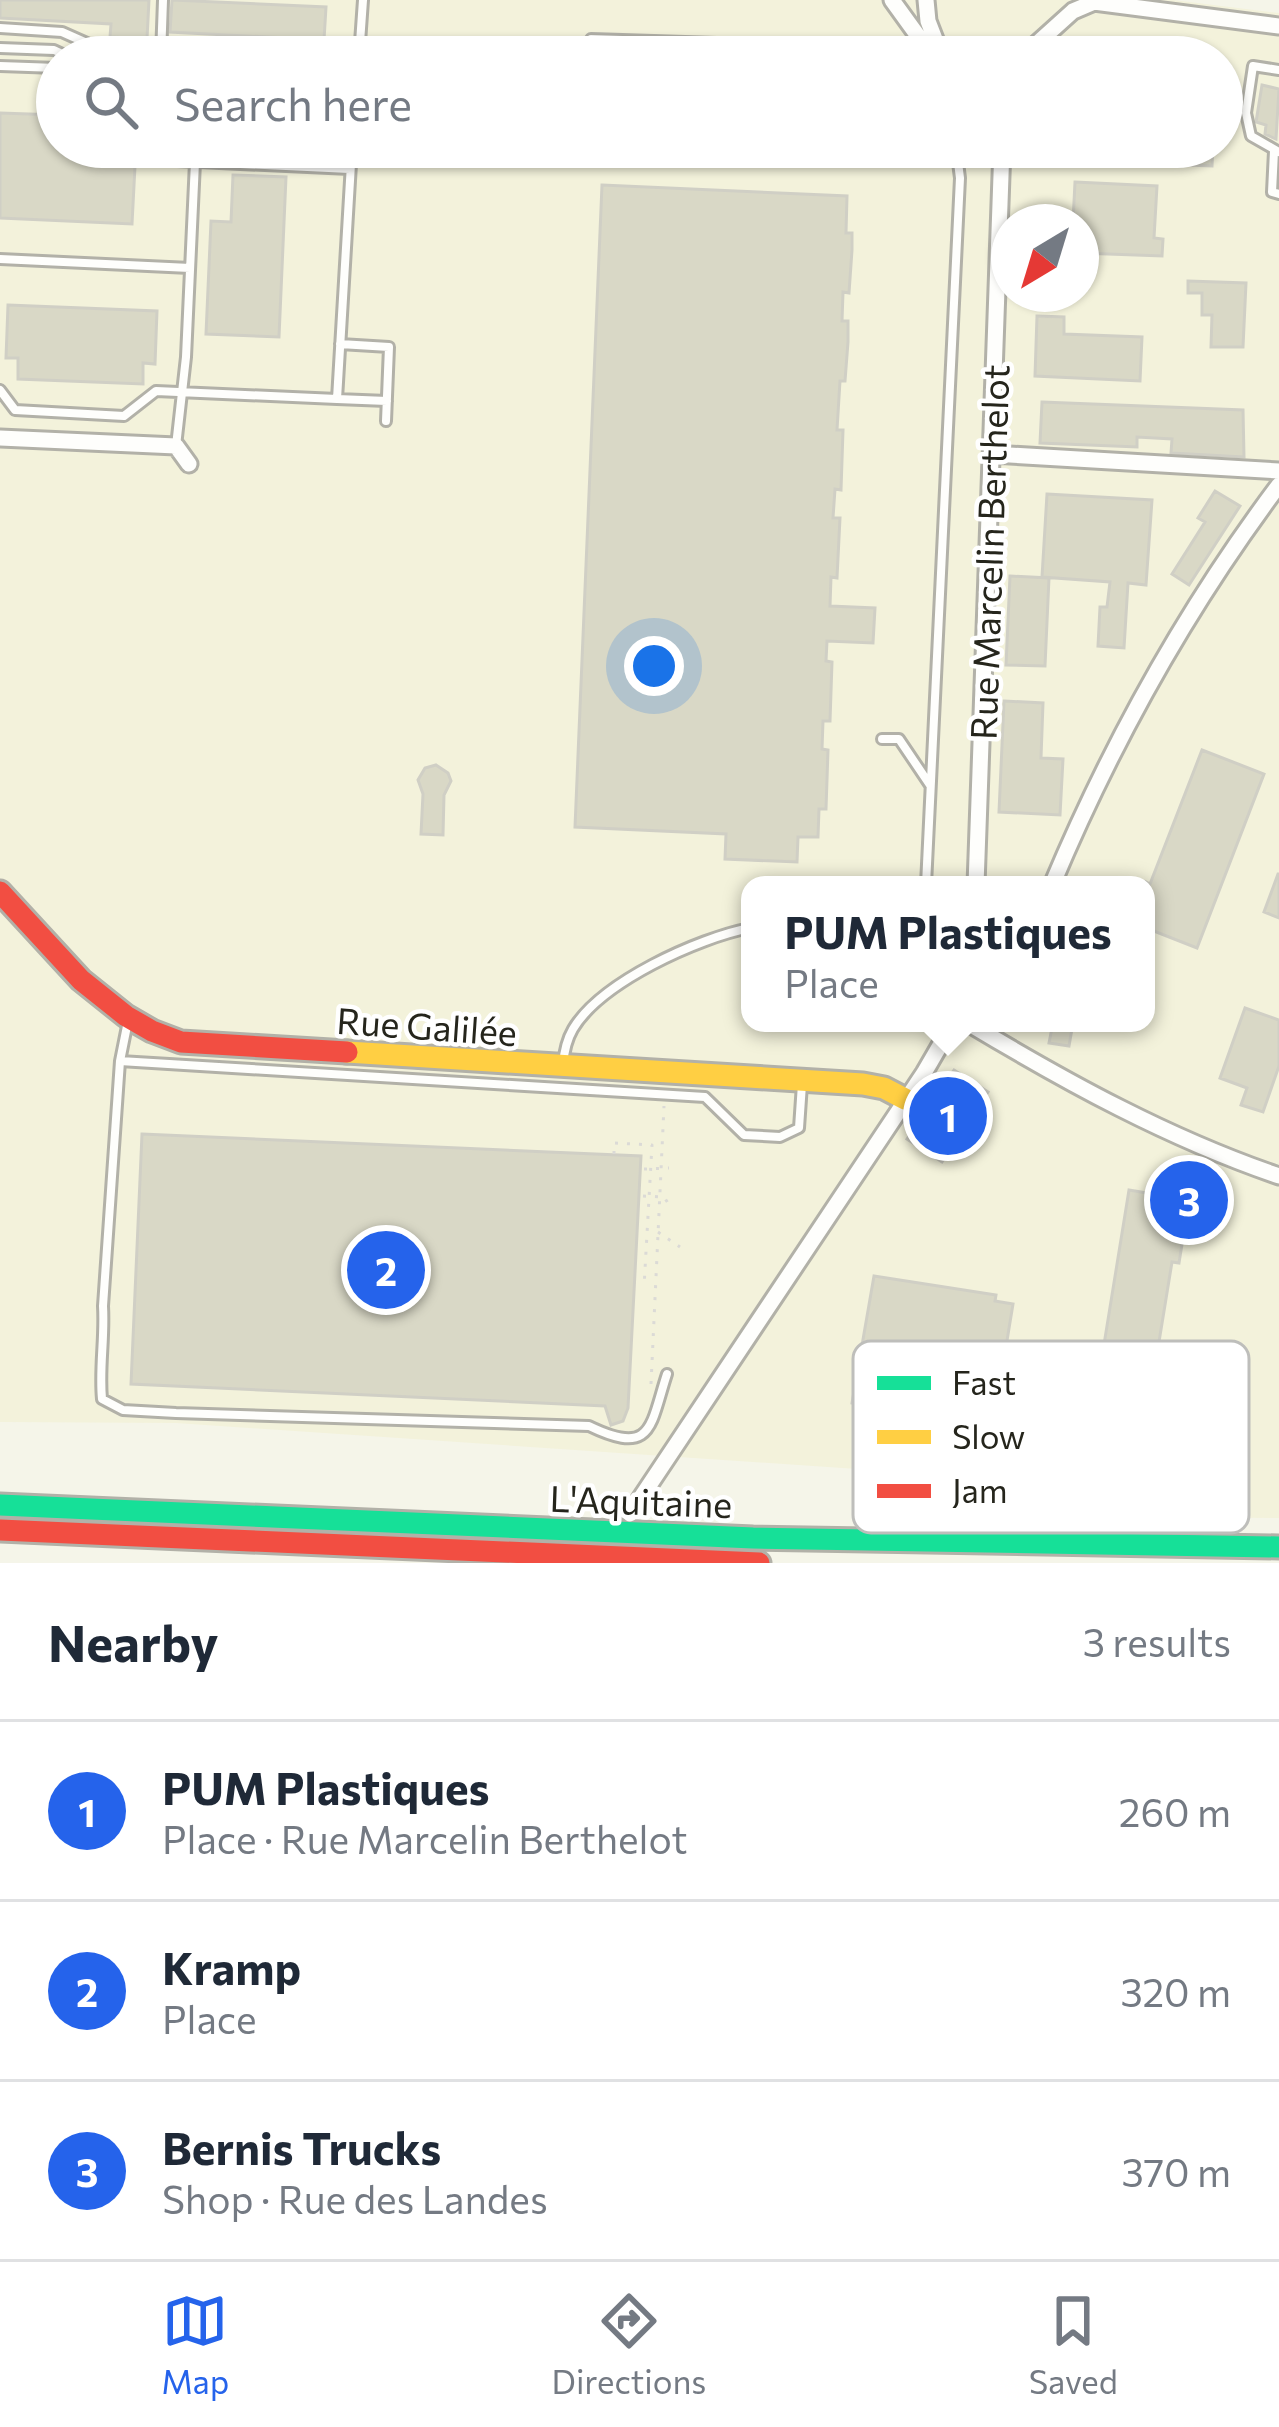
<!DOCTYPE html>
<html lang="en">
<head>
<meta charset="utf-8">
<style>
	:root { --surface:#fff; --page:#f6f6f7; --text:#1f2937; --muted:#747a83; --line:#e0e1e3; --accent:#2563eb }
	body { margin:0; font-family:Commissioner,sans-serif; background:var(--page); color:var(--text) }
	.compass { position:absolute; left:991px; top:204px; width:108px; height:108px; border-radius:50%; background:var(--surface); box-shadow:0 3px 9px #0004; rotate:218deg }
	.you { position:absolute; left:654px; top:666px; width:42px; height:42px; margin:-30px; border:9px solid #fff; border-radius:50%; background:#1a73e8; box-shadow:0 0 0 18px #1a73e833 }
	.badge { display:grid; place-items:center; width:78px; height:78px; border-radius:50%; background:var(--accent); color:#fff; font-size:39px; font-weight:700 }
	.pin { position:absolute; translate:-50% -50%; border:6px solid #fff; box-shadow:0 3px 12px #0006 }
	.popup { position:absolute; left:741px; top:876px; width:414px; height:156px; box-sizing:border-box; display:grid; place-content:center; border-radius:24px; background:var(--surface); filter:drop-shadow(0 3px 9px #0005); font-size:39px; white-space:nowrap; color:var(--muted) }
	.popup b { font-size:45px; color:var(--text) }
	.popup::after { content:''; position:absolute; left:50%; top:100%; margin-left:-24px; border:24px solid transparent; border-top-color:var(--surface) }
	.list { margin:0; padding:0; list-style:none }
	h2 { display:flex; justify-content:space-between; align-items:center; height:156px; margin:0; padding:0 48px; font-size:51px }
	h2 small { font-size:39px; font-weight:400; color:var(--muted) }
	.list li { display:grid; grid-template-columns:78px 1fr auto; gap:36px; align-items:center; box-sizing:border-box; height:180px; padding:0 48px; border-top:3px solid var(--line) }
	.list b { display:block; font-size:45px; white-space:nowrap }
	.list p { margin:0; font-size:39px; white-space:nowrap; color:var(--muted) }
	.list em { font-size:39px; font-style:normal; color:var(--muted) }
	.icon { flex:none; width:66px; height:66px; fill:none; stroke:currentColor; stroke-width:2; stroke-linecap:round; stroke-linejoin:round }
	.map { position:relative; flex:none; width:1279px; height:1563px; overflow:hidden }
	.search { position:absolute; background:var(--surface); box-shadow:0 3px 9px #0004; left:36px; right:36px; top:36px; height:132px; display:flex; align-items:center; gap:30px; box-sizing:border-box; padding:0 42px; border-radius:66px; color:var(--muted); font-size:45px }
	.sheet { height:696px; background:var(--surface) }
	nav { display:flex; justify-content:space-around; align-items:center; box-sizing:border-box; height:168px; border-top:3px solid var(--line); background:var(--surface); font-size:33px; color:var(--muted) }
	nav a { display:grid; justify-items:center; gap:6px }
	nav .on { color:var(--accent) }
	.map>svg:first-child { display:block }
</style>
</head>
<body>
<div class="map">
<svg width="1279" height="1563" viewBox="0 0 1279 1563">
	<rect width="100%" height="100%" fill="#f5f5e9"/>
	<path fill="#f3f2db" fill-rule="evenodd" d="M0,0h1173l106,13v1505l-115,-1 -115,-35 -873,-59 -176,-1zM57,57h1165v90h-1165zM1009,222h72v72h-72zM750,885h396v138h-396z"/>
	<path fill="#d9d8c6" stroke="#d0cfc5" stroke-width="3" d="M0,0h149l-2,39 -37,-2 1,-13 -111,-6z
		M172,0l154,7 -2,33 -154,-8z
		M1262,85l17,4 -3,50 -11,-5 1,-9 -10,-3z
		M0,113l57,2v32h79l-4,77 -132,-6z
		M1160,147h53l-1,19 -52,-2z
		M233,175l53,2 -7,160 -73,-3 5,-113 20,1z
		M1075,182l82,4 -3,52 9,1 -1,17 -81,-3v-31h-8z
		M602,185l245,11 -1,37h6v17l-3,43 -6,-1 -1,29h6v21l-3,39h-5l-3,49h6l-2,60 -6,-1 -2,29h7l-3,60 -6,-1 -1,29 45,2 -2,35 -46,-2 -1,20 6,1 -2,59h-7l-1,28 6,1 -2,59h-7l-1,28h-20l-1,25 -72,-3 1,-25 -151,-7z
		M1188,281l58,2 -3,64h-32l1,-32h-10v-22h-14z
		M8,305l149,6 -2,53 -12,-1v21l-125,-5v-21h-12z
		M1037,316l27,1v17l78,3 -2,44 -105,-5z
		M1042,402l201,8 1,47 -73,-4 1,-14 -35,-2v10l-97,-4z
		M1215,491l25,15 -51,79 -17,-11 33,-52 -7,-4z
		M1047,494l105,6 -6,85 -18,-2 -4,65 -26,-2 2,-39h7l3,-25 -68,-5z
		M1010,576l39,2 -4,88 -39,-1z
		M1004,701l39,2 -2,55 22,1 -3,56 -61,-3z
		M1202,750l62,24 -67,174 -51,-20v-46l4,2z
		M436,765l12,8 3,8 -7,14 -1,40 -22,-1 2,-40 -5,-14 7,-12z
		M1278,874h1v44l-15,-6z
		M1245,1008l34,12v46l-16,46 -22,-7 6,-17 -27,-10z
		M1053,1023h20l-4,23 -20,-3z
		M954,1070l34,22 -46,70 -35,-23z
		M142,1134l499,22 -13,252 -5,13 -12,4 -6,-19 -474,-22z
		M1129,1190l60,10 -10,63 -7,-1 -29,178 -53,-9z
		M874,1276l122,19 -1,6 18,3 -9,55 -18,-4 -11,68 -123,-20z"/>
	<g fill="none" stroke-linecap="round" stroke-linejoin="round">
		<g stroke="#b2b1a8" stroke-width="14">
			<path id="lane" d="M0,28l62,4 54,24 14,1
				M591,39l249,8 43,10
				M0,48l54,2 15,7
				M161,57l2,-57
				M359,57l4,-57
				M0,66l57,2
				M1279,70l-26,-4 -7,47 5,23 28,16
				M1274,151l-2,41 7,2
				M156,160l194,9
				M0,259l190,9
				M340,344l49,3 -3,74
				M0,390l15,20 109,6 32,-25 181,8 15,-252
				M337,399l50,2
				M176,446l10,-89 9,-195
				M882,739h17l31,46
				M926,885l34,-707 -4,-31
				M120,1061l8,-40
				M563,1065c1,-13 3,-24 10,-36 28,-47 125,-91 177,-101
				M667,1374c-17,52 -14,83 -78,52l-413,-13 -53,-3 -21,-11c-3,-31 3,-61 1,-93l17,-245 585,36 39,38 36,2 19,-9 3,-44"/>
		</g>
		<g stroke="#b2b1a8" stroke-width="21">
			<path id="street" d="M892,0l26,36 28,21
				M926,0l2,21 10,26
				M1022,57l51,-46 21,-9 185,24
				M0,438l176,8 13,18
				M993,454l286,17
				M976,885l26,-738
				M1052,885c60,-143 134,-276 227,-400
				M968,1023c100,60 200,115 311,153
				M630,1514l294,-441 29,-50"/>
		</g>
		<g stroke="#b2b1a8" stroke-width="27">
			<path id="fast" d="M0,1505l753,33 526,9"/>
		</g>
		<g stroke="#b2b1a8" stroke-width="27">
			<path id="slow" d="M347,1052l516,32 21,4 21,11"/>
		</g>
		<g stroke="#b2b1a8" stroke-width="27">
			<path id="jam" d="M0,892l81,88 45,36 26,15 29,11 166,10
				M0,1530l759,33"/>
		</g>
		<path stroke="#dbdad6" stroke-width="3" stroke-dasharray="3 9" stroke-linecap="butt" d="M614,1154v-11l38,2 -8,142
			M644,1169l25,-1
			M643,1196l21,1 4,6
			M658,1232l22,15
			M651,1384l13,-278"/>
		<use href="#lane" stroke="#fefefc" stroke-width="8"/>
		<use href="#street" stroke="#fefefc" stroke-width="15"/>
		<use href="#fast" stroke="#16e098" stroke-width="21"/>
		<use href="#slow" stroke="#ffcf43" stroke-width="21"/>
		<use href="#jam" stroke="#f24e42" stroke-width="21"/>
	</g>
	<g text-anchor="middle" dominant-baseline="central" stroke-width="9" stroke-linejoin="round" paint-order="stroke">
		<g font-size="36" fill="#25251c" stroke="#fff">
			<text transform="translate(988 552) rotate(-88)">Rue Marcelin Berthelot</text>
			<text transform="translate(427 1025) rotate(4)">Rue Galilée</text>
			<text transform="translate(641 1500) rotate(2)">L'Aquitaine</text>
		</g>
	</g>
	<rect x="853" y="1341" width="396" height="192" rx="18" fill="#fff" stroke="#bebebb" stroke-width="3"/>
	<rect x="877" y="1376" width="54" height="14" fill="#16e098"/>
	<rect x="877" y="1430" width="54" height="14" fill="#ffcf43"/>
	<rect x="877" y="1484" width="54" height="14" fill="#f24e42"/>
	<g font-size="33" fill="#25251c">
		<text x="952" y="1395">Fast</text>
		<text x="952" y="1449">Slow</text>
		<text x="952" y="1503">Jam</text>
	</g>
</svg>
<svg class="compass" viewBox="-18 -18 36 36"><path d="M0-13l5 13h-10z" fill="#e53935"/><path d="M0 13l5-13h-10z" fill="#747a83"/></svg>
<div class="you"></div>
<div class="pin badge" style="left:948px;top:1116px">1</div>
<div class="popup"><b>PUM Plastiques</b>Place</div>
<div class="pin badge" style="left:386px;top:1270px">2</div>
<div class="pin badge" style="left:1189px;top:1200px">3</div>
<div class="search"><svg class="icon" aria-label="search" viewBox="0 0 24 24"><circle cx="10" cy="10" r="6"/><path d="M15 15l6 6"/></svg>Search here</div>
</div>
<section class="sheet">
<h2>Nearby<small>3 results</small></h2>
<ul class="list">
<li><span class="badge">1</span><div><b>PUM Plastiques</b><p>Place · Rue Marcelin Berthelot</p></div><em>260 m</em></li>
<li><span class="badge">2</span><div><b>Kramp</b><p>Place</p></div><em>320 m</em></li>
<li><span class="badge">3</span><div><b>Bernis Trucks</b><p>Shop · Rue des Landes</p></div><em>370 m</em></li>
</ul>
</section>
<nav>
<a class="on"><svg class="icon" aria-label="map" viewBox="0 0 24 24"><path d="M3 6l6-2 6 2 6-2v14l-6 2-6-2-6 2zM9 4v14M15 6v14"/></svg>Map</a>
<a><svg class="icon" aria-label="directions" viewBox="0 0 24 24"><path d="M12 3l9 9-9 9-9-9zM9 14v-3h6M13 9l2 2-2 2"/></svg>Directions</a>
<a><svg class="icon" aria-label="saved" viewBox="0 0 24 24"><path d="M7 4h10v16l-5-4-5 4z"/></svg>Saved</a>
</nav>
</body>
</html>
